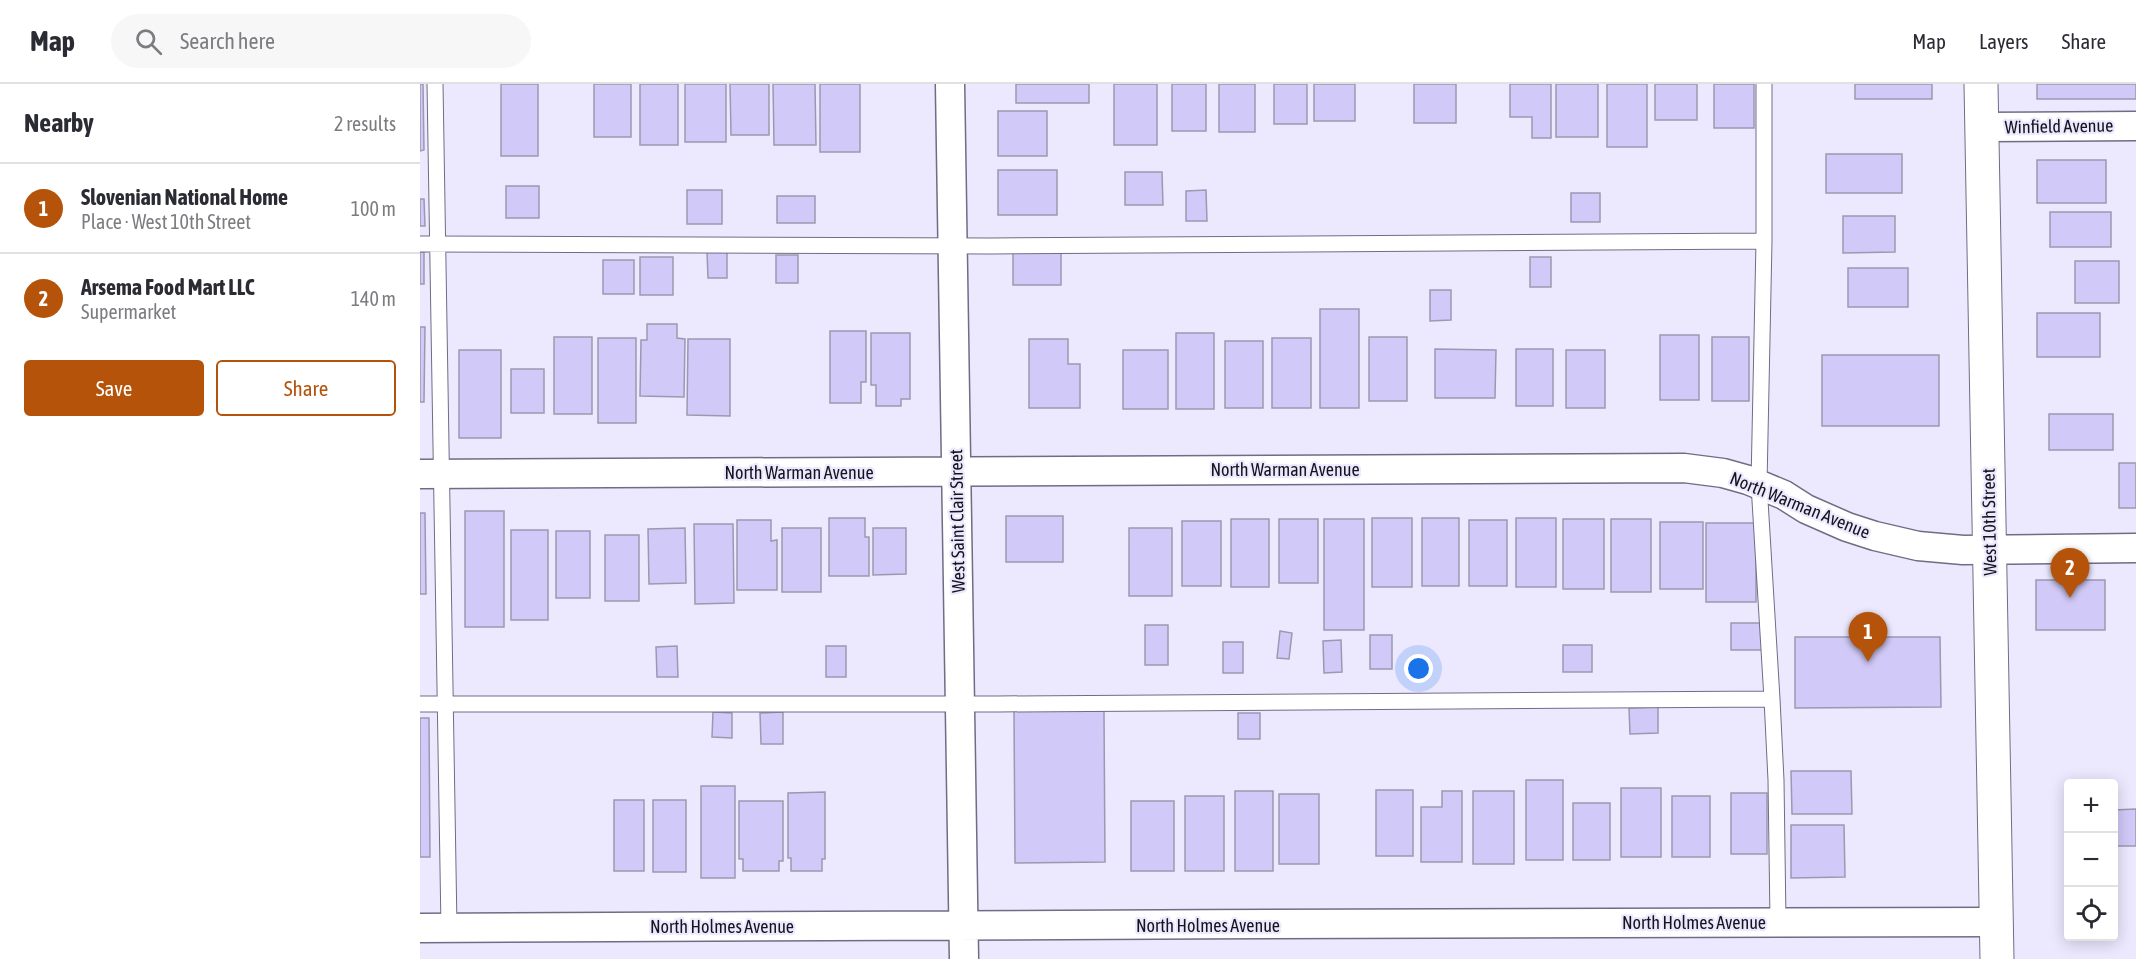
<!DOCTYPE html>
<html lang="en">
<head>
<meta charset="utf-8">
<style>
	:root { --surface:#fff; --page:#f7f7f7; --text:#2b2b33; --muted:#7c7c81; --line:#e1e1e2; --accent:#b45309 }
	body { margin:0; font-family:"Asap Condensed",sans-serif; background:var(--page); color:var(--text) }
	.controls { position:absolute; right:18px; bottom:18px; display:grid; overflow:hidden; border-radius:6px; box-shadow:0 3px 15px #0003 }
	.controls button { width:54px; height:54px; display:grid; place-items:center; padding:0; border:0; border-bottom:2px solid var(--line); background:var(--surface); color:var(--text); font:30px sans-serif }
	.you { position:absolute; left:999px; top:585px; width:21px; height:21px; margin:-15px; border:4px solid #fff; border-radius:50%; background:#1a73e8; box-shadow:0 0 0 9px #1a73e833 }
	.badge { display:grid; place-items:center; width:39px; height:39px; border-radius:50%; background:var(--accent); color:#fff; font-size:20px; font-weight:700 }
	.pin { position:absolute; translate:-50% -50px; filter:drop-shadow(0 2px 3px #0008) }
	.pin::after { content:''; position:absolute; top:32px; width:21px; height:18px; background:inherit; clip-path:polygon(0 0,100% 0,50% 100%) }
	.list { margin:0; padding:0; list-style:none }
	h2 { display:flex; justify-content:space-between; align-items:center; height:78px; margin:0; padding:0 24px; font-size:26px }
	h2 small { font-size:20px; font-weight:400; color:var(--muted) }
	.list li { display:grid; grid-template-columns:39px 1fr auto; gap:18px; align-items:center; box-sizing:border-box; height:90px; padding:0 24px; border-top:2px solid var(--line) }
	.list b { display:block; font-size:22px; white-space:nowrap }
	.list p { margin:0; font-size:20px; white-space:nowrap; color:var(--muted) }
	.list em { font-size:20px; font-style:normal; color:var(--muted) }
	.actions { display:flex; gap:12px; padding:18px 24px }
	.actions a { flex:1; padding:14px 0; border:2px solid var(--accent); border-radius:6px; text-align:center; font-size:21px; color:var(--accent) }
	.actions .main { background:var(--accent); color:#fff }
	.icon { flex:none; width:33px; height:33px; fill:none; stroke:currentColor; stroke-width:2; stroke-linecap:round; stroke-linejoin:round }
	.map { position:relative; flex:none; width:1716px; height:875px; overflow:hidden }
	header { display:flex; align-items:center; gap:36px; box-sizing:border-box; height:84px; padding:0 30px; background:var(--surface); border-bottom:2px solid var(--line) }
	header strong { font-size:28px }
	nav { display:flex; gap:33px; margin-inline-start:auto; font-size:21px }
	.search { width:420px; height:54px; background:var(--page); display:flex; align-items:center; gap:15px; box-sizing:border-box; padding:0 21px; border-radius:33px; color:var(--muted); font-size:22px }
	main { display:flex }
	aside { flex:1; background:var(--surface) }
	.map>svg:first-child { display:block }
</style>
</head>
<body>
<header>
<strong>Map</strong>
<div class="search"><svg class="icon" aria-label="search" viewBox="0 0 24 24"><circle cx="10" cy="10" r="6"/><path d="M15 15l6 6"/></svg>Search here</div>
<nav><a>Map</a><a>Layers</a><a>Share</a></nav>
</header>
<main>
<aside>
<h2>Nearby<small>2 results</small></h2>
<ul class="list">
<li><span class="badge">1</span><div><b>Slovenian National Home</b><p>Place · West 10th Street</p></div><em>100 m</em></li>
<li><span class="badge">2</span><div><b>Arsema Food Mart LLC</b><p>Supermarket</p></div><em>140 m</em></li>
</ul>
<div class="actions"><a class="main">Save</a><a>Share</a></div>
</aside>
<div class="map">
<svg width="1716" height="875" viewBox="0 0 1716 875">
	<rect width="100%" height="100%" fill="#ece9ff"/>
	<path fill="#d1c9f7" stroke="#9c98b1" stroke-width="1.5" d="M0,0h3l1,66 -4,1z
		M81,0h37v72h-37z
		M174,0h37v53h-37z
		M220,0h38v61h-38z
		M265,0h41v58h-41z
		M310,0h39v51h-38z
		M353,0h42l1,61h-42z
		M400,0h40v68h-40z
		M596,0h73v19h-73z
		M694,0h43v61h-43z
		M752,0h34v47h-34z
		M799,0h36v48h-36z
		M854,0h33v40h-33z
		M894,0h41v37h-41z
		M994,0h42v39h-42z
		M1090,0h41v54h-19v-21h-22z
		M1136,0h42v53h-42z
		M1187,0h40v63h-40z
		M1235,0h42v36h-42z
		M1294,0h40v44h-40z
		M1435,0h77v15h-77z
		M1617,0h99v15h-99z
		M578,27h49v45h-49z
		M1406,70h76v39h-76z
		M1617,76h69v43h-69z
		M578,86h59v45h-59z
		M705,88h37l1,33h-38z
		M86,102h33v32h-33z
		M267,106h35v34h-35z
		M786,106l1,31h-21v-30z
		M1151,109h29v29h-29z
		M357,112h38v27h-38z
		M0,115h4l1,27h-5z
		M1630,128h61v35h-61z
		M1423,132h52v36l-52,1z
		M0,168h4v32h-4z
		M287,168h20v26h-19z
		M593,169h48v32h-48z
		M356,171h22v28h-22z
		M220,173h33v38h-33z
		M1110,173h21v30h-21z
		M183,176h31v34h-31z
		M1655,177h44v42h-44z
		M1428,184h60v39h-60z
		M1010,206h21v30l-21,1z
		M900,225h39v99h-39z
		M1617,229h63v44h-63z
		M227,240h30v14l8,1 -1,58 -44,-1 1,-56h6z
		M0,243h5l-1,75h-4z
		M410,247h36v51h-5v21h-31z
		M451,249h39v66h-9v7h-25v-21h-5z
		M756,249h38v76h-38z
		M1240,251h39v65h-39z
		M134,253h38v77h-38z
		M949,253h38v64h-38z
		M1292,253h37v64h-37z
		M178,254h38v85h-38z
		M852,254h39v70h-39z
		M268,255h42v77l-43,-1z
		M609,255h39v25h12v44h-51z
		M805,257h38v67h-38z
		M1015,265l61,1 -1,48h-60z
		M1096,265h37v57h-37z
		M39,266h42v88h-42z
		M703,266h45v59h-45z
		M1146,266h39v58h-39z
		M1402,271h117v71h-117z
		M91,285h33v44h-33z
		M1629,330h64v36h-64z
		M1699,379h17v45h-17z
		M45,427h39v116h-39z
		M0,429h5l1,81h-6z
		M586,432h57v46h-57z
		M409,434h36v19h4v39h-40z
		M952,434h40v69h-40z
		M1002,434h37v68h-37z
		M1096,434h40v69h-40z
		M811,435h38v68h-38z
		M859,435h39v64h-39z
		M904,435h40v111h-40z
		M1143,435h41v70h-41z
		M1191,435h40v73h-40z
		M317,436h34v21l6,-1v50h-40z
		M1049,436h38v66h-38z
		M762,437h39v65h-39z
		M1240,438h43v67h-43z
		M1286,439h50v79h-50z
		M274,440h39l1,79 -39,1z
		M265,444l1,55 -37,1 -1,-55z
		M362,444h39v64h-39z
		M453,444h33v46l-33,1z
		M709,444h43v68h-43z
		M91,446h37v90h-37z
		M136,447h34v67h-34z
		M185,451h34v66h-34z
		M1616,496h69v50h-69z
		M1311,539h32v27h-32z
		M725,541h23v40h-23z
		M860,547l12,2 -3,26 -12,-1z
		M950,551h22v34h-22z
		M1375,553h145l1,70 -146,1z
		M921,556l1,32 -18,1 -1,-32z
		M803,558h20v31h-20z
		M1143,561h29v27h-29z
		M257,562l1,31h-21l-1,-30z
		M406,562h20v31h-20z
		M1238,623v26l-28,1 -1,-26z
		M594,627h90l1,151 -90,1z
		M293,628l19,1v25l-20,-1z
		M363,628v32h-22l-1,-31z
		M818,629h22v26h-22z
		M0,634h9l1,139h-10z
		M1371,687h60l1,43h-60z
		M1106,696h37v80h-37z
		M281,702h34v92h-34z
		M1201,704h40v69h-40z
		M956,706h37v66h-37z
		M815,707h38v80h-38z
		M1022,707h20v71h-41v-55h21z
		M1053,707h41v73h-41z
		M405,708v67h-3v12h-31v-13h-3v-65z
		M1311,709h36v61h-36z
		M859,710h40v70h-40z
		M765,712h39v75h-39z
		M1252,712h38v61h-38z
		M194,716h30v71h-30z
		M233,716h33v72h-33z
		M319,717h44v60h-4v10h-36v-12h-4z
		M711,717h43v70h-43z
		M1153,719h37v57h-37z
		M1716,725v37h-22v-36z
		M1371,741h53l1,52 -54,1z"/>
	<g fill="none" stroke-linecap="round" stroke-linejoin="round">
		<g stroke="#706c84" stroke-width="17">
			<path id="service" d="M15,0l14,844
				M1344,157v-157
				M0,160l571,2 773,-5 -5,243 13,215 -774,5h-578
				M1352,615l4,81 2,141"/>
		</g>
		<g stroke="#706c84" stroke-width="31">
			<path id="minor" d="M530,0l14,875
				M1561,43l155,-1
				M0,390l1264,-6 39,5 25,7 36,15 22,14 41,18 28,9 43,10 45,4 173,-2
				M0,844c525,-2 1051,-6 1576,-6"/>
		</g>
		<g stroke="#706c84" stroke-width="35">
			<path id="primary" d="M1561,0l16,875"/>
		</g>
		<use href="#service" stroke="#fff" stroke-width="15"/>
		<use href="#minor" stroke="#fff" stroke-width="28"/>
		<use href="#primary" stroke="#fff" stroke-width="33"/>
	</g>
	<g text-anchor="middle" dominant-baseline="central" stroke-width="4.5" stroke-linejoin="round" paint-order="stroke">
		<g font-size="18" fill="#15131c" stroke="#ece9ff">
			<text transform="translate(1639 42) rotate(-1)">Winfield Avenue</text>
			<text x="865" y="385">North Warman Avenue</text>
			<text x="379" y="388">North Warman Avenue</text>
			<text transform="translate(1380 421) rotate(22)">North Warman Avenue</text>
			<text transform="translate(537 437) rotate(-91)">West Saint Clair Street</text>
			<text transform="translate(1569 438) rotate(-91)">West 10th Street</text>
			<text x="1274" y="838">North Holmes Avenue</text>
			<text x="788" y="841">North Holmes Avenue</text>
			<text x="302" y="842">North Holmes Avenue</text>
		</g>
	</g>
</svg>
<div class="controls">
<button>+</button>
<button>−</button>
<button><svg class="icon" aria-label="locate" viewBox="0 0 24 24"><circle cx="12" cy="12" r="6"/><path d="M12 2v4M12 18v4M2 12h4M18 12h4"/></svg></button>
</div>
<div class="you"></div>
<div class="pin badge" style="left:1448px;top:578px">1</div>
<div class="pin badge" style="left:1650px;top:514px">2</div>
</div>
</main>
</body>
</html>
